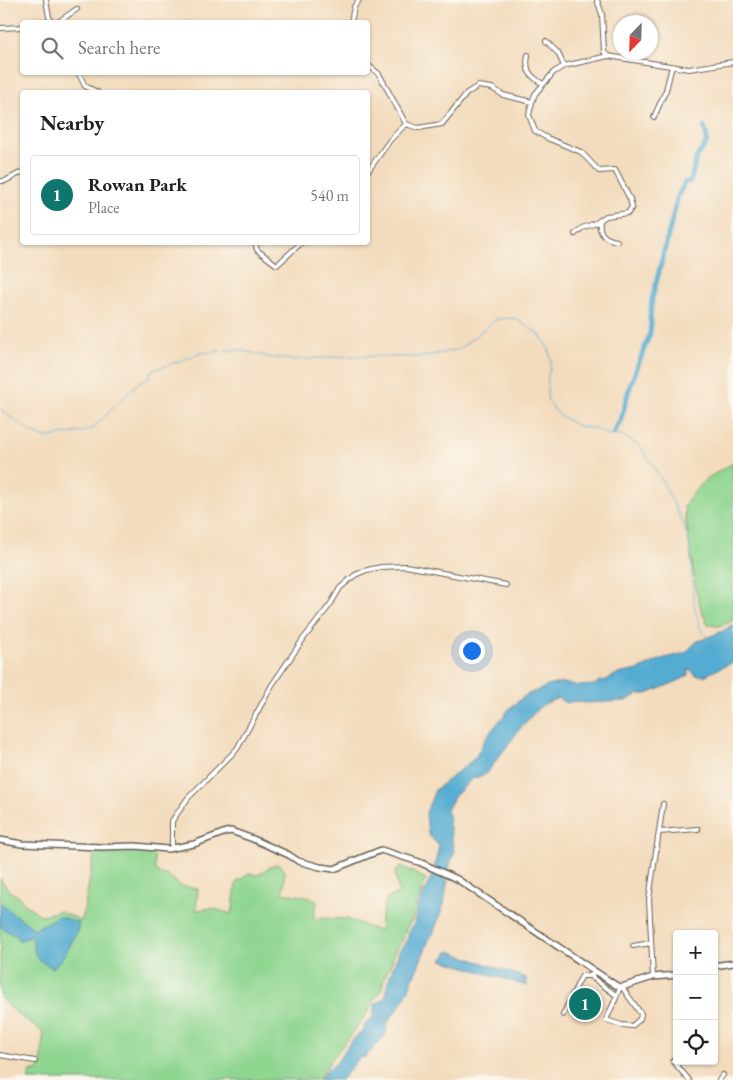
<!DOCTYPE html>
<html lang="en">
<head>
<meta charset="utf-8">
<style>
	:root { --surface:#fff; --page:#f2f2f2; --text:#202124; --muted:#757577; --line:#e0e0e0; --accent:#0f766e }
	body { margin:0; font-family:"EB Garamond",serif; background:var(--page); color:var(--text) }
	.controls { position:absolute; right:15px; bottom:15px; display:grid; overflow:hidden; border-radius:5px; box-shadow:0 1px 4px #0004 }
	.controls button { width:45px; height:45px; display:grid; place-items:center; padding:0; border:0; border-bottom:1px solid var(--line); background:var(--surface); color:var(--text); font:25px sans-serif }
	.compass { position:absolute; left:613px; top:15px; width:45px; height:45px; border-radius:50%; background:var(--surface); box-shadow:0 1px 4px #0004; rotate:203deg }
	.you { position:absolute; left:471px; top:650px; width:18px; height:18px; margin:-12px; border:4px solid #fff; border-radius:50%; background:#1a73e8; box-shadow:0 0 0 8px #1a73e833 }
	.badge { display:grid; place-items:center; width:32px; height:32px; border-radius:50%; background:var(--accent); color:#fff; font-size:16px; font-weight:700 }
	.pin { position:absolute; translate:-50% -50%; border:2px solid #fff; box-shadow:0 1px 5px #0006 }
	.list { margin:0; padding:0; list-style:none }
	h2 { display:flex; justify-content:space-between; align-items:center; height:65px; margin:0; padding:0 20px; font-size:21px }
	h2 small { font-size:16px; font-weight:400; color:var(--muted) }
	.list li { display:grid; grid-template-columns:32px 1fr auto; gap:15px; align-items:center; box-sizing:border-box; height:80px; margin:0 10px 10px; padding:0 10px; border:1px solid var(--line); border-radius:5px }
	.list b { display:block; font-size:19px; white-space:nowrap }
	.list p { margin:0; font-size:16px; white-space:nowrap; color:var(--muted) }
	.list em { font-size:16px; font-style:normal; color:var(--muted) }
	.icon { flex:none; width:28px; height:28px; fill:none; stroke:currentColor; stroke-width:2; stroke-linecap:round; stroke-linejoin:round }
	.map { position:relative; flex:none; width:733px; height:1080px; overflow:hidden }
	.search { position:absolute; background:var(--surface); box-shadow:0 1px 4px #0004; left:20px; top:20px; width:350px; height:55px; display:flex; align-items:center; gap:12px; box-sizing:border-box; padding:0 18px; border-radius:5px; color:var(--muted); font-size:19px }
	.panel { position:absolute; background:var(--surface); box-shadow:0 1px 4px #0004; left:20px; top:90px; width:350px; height:155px; border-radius:5px }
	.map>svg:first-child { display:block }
</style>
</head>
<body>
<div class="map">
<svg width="733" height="1080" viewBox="0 0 733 1080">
	<rect width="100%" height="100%" fill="#fbf7ec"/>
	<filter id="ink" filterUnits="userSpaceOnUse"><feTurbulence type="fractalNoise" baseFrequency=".02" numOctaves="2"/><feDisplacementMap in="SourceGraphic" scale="10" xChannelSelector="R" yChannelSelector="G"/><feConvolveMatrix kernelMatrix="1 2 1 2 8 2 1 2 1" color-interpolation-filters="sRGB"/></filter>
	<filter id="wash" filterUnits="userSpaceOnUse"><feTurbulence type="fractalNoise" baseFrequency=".0096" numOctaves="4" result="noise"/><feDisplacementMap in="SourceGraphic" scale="20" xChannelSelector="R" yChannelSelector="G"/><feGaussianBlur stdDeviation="1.12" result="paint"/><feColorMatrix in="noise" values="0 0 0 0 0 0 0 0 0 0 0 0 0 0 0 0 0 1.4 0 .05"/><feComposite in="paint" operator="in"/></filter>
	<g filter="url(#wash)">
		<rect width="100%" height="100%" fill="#f3dcbd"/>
		<path fill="#8fd691" stroke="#567956" d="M733,463v157c-8,5 -15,8 -25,4l-6,-11 -6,-23 -12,-83 5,-9 17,-19z
			M136,849l13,1 5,5 1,14 5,5 9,2 12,10 17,3 -2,21 16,-2 19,6 2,-4 3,-27 13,-10 9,2 17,-11 5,1 5,6 -2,22 22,3 10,3 2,3 -4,18 8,-2 26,1 32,12 2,-3 -1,-6 6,-23 13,-7c-1,-11 -9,-18 2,-26l25,13 -12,32 -2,9 -6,9 -3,11 -7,8 -4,14 -8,16 -2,11 -9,12 -7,14 -34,44 -14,21h-290l2,-8 9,-2c4,-6 4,-29 4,-38l-21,-14 -22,-20v-120l9,13 10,6 6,7 14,10 4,1 16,-4 23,10 13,-71z"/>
		<path fill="#55acd2" stroke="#386477" d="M733,624v38l-29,14 -9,-1 -3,-4 -4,-1v6l-10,5 -31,13h-8l-14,7 -41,2 -8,-2 -11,2 -7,-5 -16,7 -6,6 -14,15 -36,48 -14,5 -18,18 -7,13 7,43 -4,11 -6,40 -11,30 -4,6 -24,58 -18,26 -1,10 -21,23 -6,1 -18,22h-21l7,-10 8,-5 17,-25 10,-8 3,-8 8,-6 1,-14 5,-1 7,-7 2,-15 12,-32 7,-8 2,-10 6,-8 2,-14 16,-36 6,-27 -11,-12 -2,-21 9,-23 40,-32 12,-22 24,-29 15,-12 24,-10 12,-2 18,3 14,-1 7,-5 3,1 13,-7 21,-4 23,-11 24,-6 11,-11 27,-11z
			M0,902c11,11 23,18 35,27l23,-13 21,7c-3,16 -14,33 -26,45 -17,-9 -21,-12 -20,-32l-15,5v-5l-8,-3 -10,-7z
			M449,951l77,27 1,8 -85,-26z"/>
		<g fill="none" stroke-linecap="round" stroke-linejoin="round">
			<path stroke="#55acd2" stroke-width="1" d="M0,409l30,22 15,7 41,-7 7,-3 46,-46 11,-5 1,-6 51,-18 24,-3h13l29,7 26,3 53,-4 76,1 36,-8 38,-30 18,-1 26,18 8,14 2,10 -1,9 -2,6 -1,19 1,7 8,11 6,5 16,9 18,3 10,5 15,1 19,11 20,31 25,50 5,18 4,58 6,25 7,9"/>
			<path stroke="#55acd2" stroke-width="5" d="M613,434l8,-15 8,-30 21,-56 1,-10 -1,-5 2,-19 26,-103 7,-14h5c3,-7 3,-13 5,-20 5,-18 17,-11 9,-35"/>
		</g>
	</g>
	<g filter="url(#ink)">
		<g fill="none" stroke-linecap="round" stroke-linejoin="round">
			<g stroke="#675f54" stroke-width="6">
				<path id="minor" d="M46,0l3,17 3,5
					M597,0l5,14 2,38 4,4 81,13 44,-7
					M58,22l19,-13
					M351,22l3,-15 5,-7
					M0,28l22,-1
					M546,41l12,12 6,13
					M528,55c-3,16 2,21 15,29
					M368,65l11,9 27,50 12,4 24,-4 25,-31 11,-7 14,2 11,7 29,7 3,-8 19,-22 10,-6 44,-10
					M78,72l7,14 12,6
					M532,102l-3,13 6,16 12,7 34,14 18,19 16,-1 15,29 2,8 -4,6 -22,3 -10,7 -14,5 -7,6
					M654,117l12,-27 6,-24
					M368,171l22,-31 16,-16
					M0,181h5l17,-9
					M600,221c-2,13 5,18 17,20
					M255,242l2,8 20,15 25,-23
					M659,832l39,-3
					M172,848v-27l16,-23 49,-49 35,-64 32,-47 26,-33 10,-17 15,-13 12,-5 14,-3 25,-1 100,19
					M633,946l18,-3
					M590,976l26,19
					M653,977l-4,-78 14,-95
					M620,987l-4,11 -10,22 16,5 10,1 8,-7 1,-5 -19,-27
					M563,1015l16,-34 3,-5h8l6,-4
					M0,1055l35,6
					M677,1058l-4,3 16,19
					M719,1080l4,-5"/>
			</g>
			<g stroke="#675f54" stroke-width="8">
				<path id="secondary" d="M0,840l22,4 80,3 33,-1 33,3 26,-5 32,-12 5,-1 22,8 36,16 9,6 22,6 14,2 47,-19 38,12 38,17 160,107 5,1 31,-10 24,-2
					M714,966l19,-3"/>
			</g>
			<use href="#minor" stroke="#fff" stroke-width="4"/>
			<use href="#secondary" stroke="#fff" stroke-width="5"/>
		</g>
	</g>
</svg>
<div class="controls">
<button>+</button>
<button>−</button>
<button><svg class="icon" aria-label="locate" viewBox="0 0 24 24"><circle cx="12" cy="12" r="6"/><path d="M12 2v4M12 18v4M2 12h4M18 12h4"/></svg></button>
</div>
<svg class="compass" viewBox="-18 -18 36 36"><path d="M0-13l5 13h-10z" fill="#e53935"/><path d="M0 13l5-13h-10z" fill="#757577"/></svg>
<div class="you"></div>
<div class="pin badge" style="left:585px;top:1004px">1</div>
<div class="search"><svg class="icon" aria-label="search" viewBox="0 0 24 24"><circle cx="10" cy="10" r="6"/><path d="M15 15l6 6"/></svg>Search here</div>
<section class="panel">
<h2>Nearby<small></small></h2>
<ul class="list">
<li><span class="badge">1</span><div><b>Rowan Park</b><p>Place</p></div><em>540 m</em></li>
</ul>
</section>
</div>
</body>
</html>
